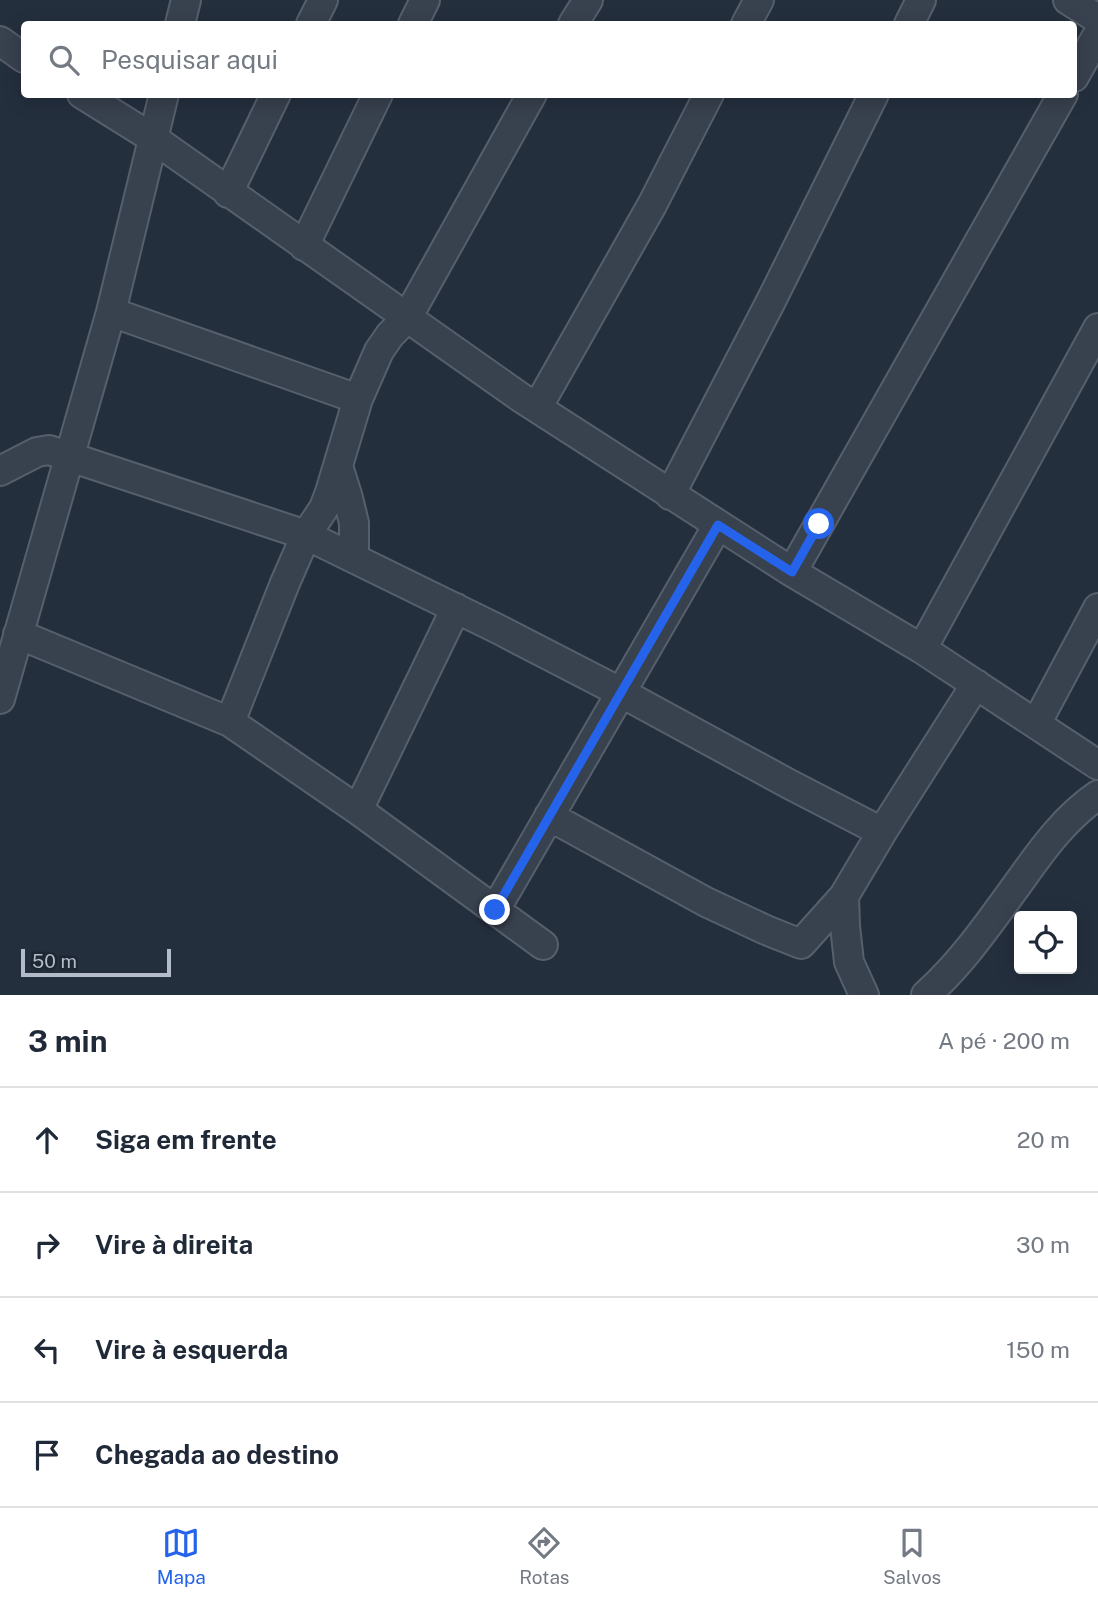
<!DOCTYPE html>
<html lang="pt">
<head>
<meta charset="utf-8">
<style>
	:root { --surface:#fff; --page:#f2f2f3; --text:#1f2937; --muted:#747a83; --line:#e0e1e3; --accent:#2563eb }
	body { margin:0; font-family:"Public Sans",sans-serif; background:var(--page); color:var(--text) }
	.controls { position:absolute; right:21px; bottom:21px; display:grid; overflow:hidden; border-radius:7px; box-shadow:0 4px 18px #0003 }
	.controls button { width:63px; height:63px; display:grid; place-items:center; padding:0; border:0; border-bottom:2px solid var(--line); background:var(--surface); color:var(--text); font:35px sans-serif }
	.scale { position:absolute; left:21px; bottom:18px; width:150px; box-sizing:border-box; padding-left:7px; border:4px solid #b4bcc9; border-top:0; font-size:19px; line-height:24px; white-space:nowrap; color:#b4bcc9; -webkit-text-stroke:5px #1d2633; paint-order:stroke }
	.stop { position:absolute; width:21px; height:21px; margin:-16px; border:5px solid #2563eb; border-radius:50%; background:#fff }
	.stop.end { background:#2563eb; border-color:#fff; box-shadow:0 2px 7px #0008 }
	.list { margin:0; padding:0; list-style:none }
	h2 { display:flex; justify-content:space-between; align-items:center; height:91px; margin:0; padding:0 28px; font-size:30px }
	h2 small { font-size:23px; font-weight:400; color:var(--muted) }
	.list li { display:grid; grid-template-columns:46px 1fr auto; gap:21px; align-items:center; box-sizing:border-box; height:105px; padding:0 28px; border-top:2px solid var(--line) }
	.list b { display:block; font-size:26px; white-space:nowrap }
	.list em { font-size:23px; font-style:normal; color:var(--muted) }
	.icon { flex:none; width:38px; height:38px; fill:none; stroke:currentColor; stroke-width:2; stroke-linecap:round; stroke-linejoin:round }
	.map { position:relative; flex:none; width:1098px; height:995px; overflow:hidden }
	.search { position:absolute; background:var(--surface); box-shadow:0 4px 18px #0003; left:21px; right:21px; top:21px; height:77px; display:flex; align-items:center; gap:18px; box-sizing:border-box; padding:0 24px; border-radius:7px; color:var(--muted); font-size:26px }
	.sheet { height:511px; background:var(--surface) }
	nav { display:flex; justify-content:space-around; align-items:center; box-sizing:border-box; height:98px; border-top:2px solid var(--line); background:var(--surface); font-size:19px; color:var(--muted) }
	nav a { display:grid; justify-items:center; gap:4px }
	nav .on { color:var(--accent) }
	.map>svg:first-child { display:block }
</style>
</head>
<body>
<div class="map">
<svg width="1098" height="995" viewBox="0 0 1098 995">
	<rect width="100%" height="100%" fill="#242f3e"/>
	<g fill="none" stroke-linecap="round" stroke-linejoin="round">
		<g stroke="#565f6c" stroke-width="32">
			<path id="minor" d="M1068,0l30,19
				M180,24l6,-24
				M311,24l12,-24
				M413,24l12,-24
				M573,24l15,-24
				M746,24l13,-24
				M909,24l12,-24
				M0,41l24,17
				M1074,77l24,-43
				M82,94l72,45 366,258 272,175 130,77 176,116
				M228,193l48,-99
				M304,246l74,-152
				M111,312l247,87
				M537,408l115,-203 57,-111
				M338,466l10,32 6,25v35
				M0,471l37,-19 12,-2 257,85 194,95 120,62 169,92 93,48
				M670,495l100,-192 104,-209
				M792,572l271,-478
				M18,634l212,88 128,88 185,135
				M922,649l176,-321
				M0,699l111,-387 53,-218
				M230,722l55,-139 21,-48 18,-27 6,-16 28,-93 21,-48 11,-16 17,-17 125,-224
				M1036,724l62,-116
				M358,810l98,-202
				M549,816l157,86 60,28 35,14 43,-48 38,-64 94,-148
				M844,896l1,30 4,36 15,33
				M495,910l223,-385
				M926,995c38,-34 66,-76 96,-117 22,-31 44,-61 76,-83"/>
		</g>
		<use href="#minor" stroke="#38414e" stroke-width="28"/>
	</g>
	<g fill="none" stroke-linecap="round" stroke-linejoin="round">
		<path stroke="#2563eb" stroke-width="9" d="M495,910l223,-385 74,47 27,-48"/>
	</g>
</svg>
<div class="controls">
<button><svg class="icon" aria-label="locate" viewBox="0 0 24 24"><circle cx="12" cy="12" r="6"/><path d="M12 2v4M12 18v4M2 12h4M18 12h4"/></svg></button>
</div>
<div class="scale">50 m</div>
<div class="stop" style="left:819px;top:524px"></div>
<div class="stop end" style="left:495px;top:910px"></div>
<div class="search"><svg class="icon" aria-label="search" viewBox="0 0 24 24"><circle cx="10" cy="10" r="6"/><path d="M15 15l6 6"/></svg>Pesquisar aqui</div>
</div>
<section class="sheet">
<h2>3 min<small>A pé · 200 m</small></h2>
<ul class="list">
<li><svg class="icon" aria-label="ahead" viewBox="0 0 24 24"><path d="M12 20V5M6 11l6-6 6 6"/></svg><div><b>Siga em frente</b></div><em>20 m</em></li>
<li><svg class="icon" aria-label="right" viewBox="0 0 24 24"><path d="M7 20v-9h11M14 6l5 5-5 5"/></svg><div><b>Vire à direita</b></div><em>30 m</em></li>
<li><svg class="icon" aria-label="left" viewBox="0 0 24 24"><path d="M17 20v-9H6M10 6l-5 5 5 5"/></svg><div><b>Vire à esquerda</b></div><em>150 m</em></li>
<li><svg class="icon" aria-label="arrive" viewBox="0 0 24 24"><path d="M6 21V4h12l-3 4 3 4H6"/></svg><div><b>Chegada ao destino</b></div></li>
</ul>
</section>
<nav>
<a class="on"><svg class="icon" aria-label="map" viewBox="0 0 24 24"><path d="M3 6l6-2 6 2 6-2v14l-6 2-6-2-6 2zM9 4v14M15 6v14"/></svg>Mapa</a>
<a><svg class="icon" aria-label="directions" viewBox="0 0 24 24"><path d="M12 3l9 9-9 9-9-9zM9 14v-3h6M13 9l2 2-2 2"/></svg>Rotas</a>
<a><svg class="icon" aria-label="saved" viewBox="0 0 24 24"><path d="M7 4h10v16l-5-4-5 4z"/></svg>Salvos</a>
</nav>
</body>
</html>
